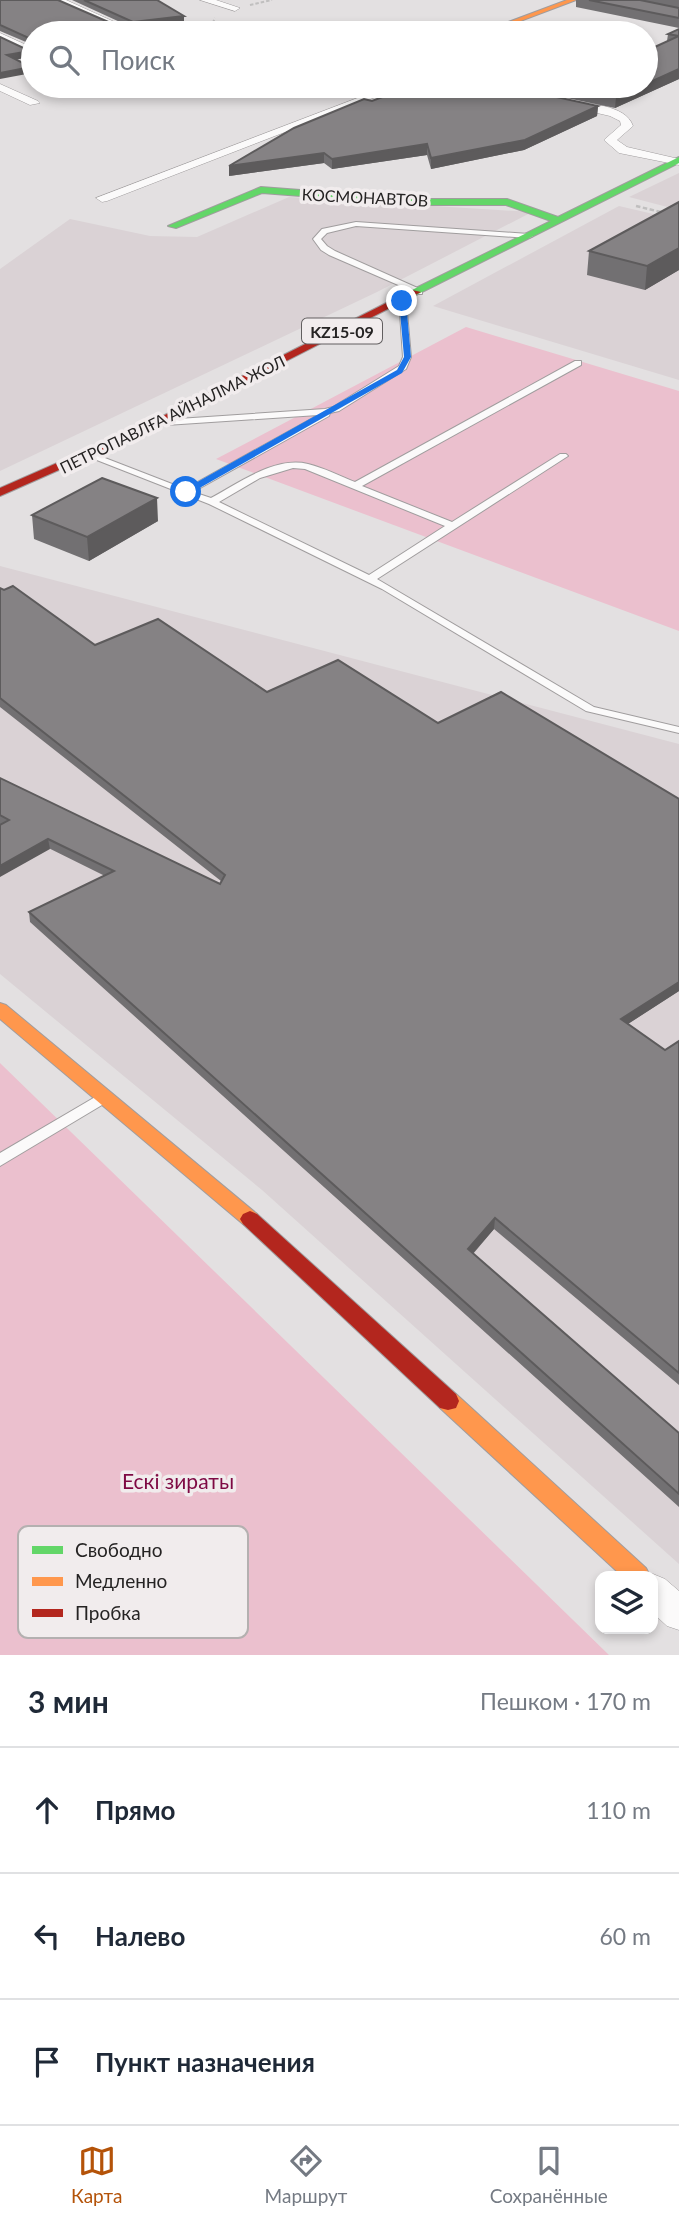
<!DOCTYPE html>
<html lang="ru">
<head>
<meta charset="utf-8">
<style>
	:root { --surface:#fff; --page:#f6f6f7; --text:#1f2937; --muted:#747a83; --line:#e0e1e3; --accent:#b45309 }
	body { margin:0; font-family:Lato,sans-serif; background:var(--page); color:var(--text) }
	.controls { position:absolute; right:21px; bottom:21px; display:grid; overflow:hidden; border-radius:14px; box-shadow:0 4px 10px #0003 }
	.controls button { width:63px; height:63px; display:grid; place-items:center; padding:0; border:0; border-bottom:2px solid var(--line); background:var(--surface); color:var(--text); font:35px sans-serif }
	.stop { position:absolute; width:21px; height:21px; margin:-16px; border:5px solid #1a73e8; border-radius:50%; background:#fff }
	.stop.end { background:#1a73e8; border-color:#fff; box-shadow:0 2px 7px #0008 }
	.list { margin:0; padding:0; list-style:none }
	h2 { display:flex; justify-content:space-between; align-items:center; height:91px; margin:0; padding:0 28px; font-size:30px }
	h2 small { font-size:23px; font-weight:400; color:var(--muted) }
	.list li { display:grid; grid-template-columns:46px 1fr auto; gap:21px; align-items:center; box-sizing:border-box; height:126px; padding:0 28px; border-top:2px solid var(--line) }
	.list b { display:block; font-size:26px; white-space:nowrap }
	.list em { font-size:23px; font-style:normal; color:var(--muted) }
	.icon { flex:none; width:38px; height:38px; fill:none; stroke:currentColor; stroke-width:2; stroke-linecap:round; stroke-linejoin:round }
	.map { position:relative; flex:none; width:679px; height:1655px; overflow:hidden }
	.search { position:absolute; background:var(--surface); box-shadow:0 4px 10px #0003; left:21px; right:21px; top:21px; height:77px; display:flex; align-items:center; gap:18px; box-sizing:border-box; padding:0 24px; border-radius:38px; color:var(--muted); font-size:26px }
	.sheet { height:469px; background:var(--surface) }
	nav { display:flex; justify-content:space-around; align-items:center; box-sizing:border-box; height:98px; border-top:2px solid var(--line); background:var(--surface); font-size:19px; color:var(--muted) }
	nav a { display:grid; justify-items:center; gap:4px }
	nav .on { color:var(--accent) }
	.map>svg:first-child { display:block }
</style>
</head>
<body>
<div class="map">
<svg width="679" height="1655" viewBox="0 0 679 1655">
	<rect width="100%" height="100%" fill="#e3e0e1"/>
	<path fill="#dad2d5" d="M679,173v37l-50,-13z
		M289,197l243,15 -155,80 -377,179v-202l70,-50 80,17 47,1z
		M619,206l60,14v160l-246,-74z
		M0,566l679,178v820l-417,-374 -262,-216z"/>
	<path fill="#ebc0ce" d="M466,327l213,64v240l-463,-172z
		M0,1063l609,592h-609z"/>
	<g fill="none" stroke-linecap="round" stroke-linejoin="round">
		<g stroke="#a09d9e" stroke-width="2">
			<path id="lane" d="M356,222l173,12 4,2 -4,2 -173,-12 -29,7 -6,6 6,7 8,5 87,39v4h-3l-90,-39 -8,-5 -8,-11 9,-10z
				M399,299l7,2 5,56 -5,12 -67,42 -9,2 -1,3 -136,76 18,6c28,-15 64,-42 97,-34 16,4 32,12 47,18l220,-121h6v4l-219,121 90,36 108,-68h6l2,2 -191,123 217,128 85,20v6l-93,-22 -204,-122 -173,-85 -125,-49 5,-3 3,1 93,36 133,-74 -152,10 -3,-1v-4l162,-11 8,-2 66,-41 4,-9zM293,468l12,1 140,57 -76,49 -150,-73 41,-24z
				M102,1093l5,1 2,4 -2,4 -107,64v-13z"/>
		</g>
		<g stroke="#a09d9e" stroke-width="1">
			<path id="street" d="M53,0h13l73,33h-13z
				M200,0h16l24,8 -5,3z
				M0,33l33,15v7l-33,-15z
				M0,84l38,17 2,2 -10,2 -30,-14z
				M389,86h15l-297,115 -5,1 -6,-4z
				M567,100c19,4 59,4 66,26l-16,14 10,7 52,12v6l-60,-12 -15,-13 17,-15 -1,-4 -10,-5 -47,-11v-4z
				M653,1574l12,5 14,12v39l-12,-4 -14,-13v-37h-6z"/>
		</g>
		<g stroke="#a09d9e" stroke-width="2">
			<path id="fast" d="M679,157v6l-263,132 -4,-1v-4l139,-69 -45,-16h-88l-156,-12 -86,35 -8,-2 93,-39 157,12h89l51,18z"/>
		</g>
		<g stroke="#a09d9e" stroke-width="2">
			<path id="slow" d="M567,0h9l-87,33h-10z
				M0,1003l6,2 251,209 3,5 -3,5 -7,3 -7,-3 -243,-205z
				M448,1392l8,2 190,174 4,8h-28l-182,-168 -3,-7 3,-7z"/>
		</g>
		<g stroke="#a09d9e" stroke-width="2">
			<path id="jam" d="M412,290l9,2 -258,132 -163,72v-8l155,-68z
				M250,1211l7,3 199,180 3,7 -3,7 -8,2 -8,-2 -197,-184 -3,-5 3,-5z"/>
		</g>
		<path stroke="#c0bfbf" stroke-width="2" stroke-dasharray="3.5 2" stroke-linecap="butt" d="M250,5l22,-5
			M208,33l7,-15
			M325,33l51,-6 87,5
			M46,90l16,-4"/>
		<path stroke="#c0bfbf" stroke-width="2.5" stroke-dasharray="4.5 2.5" stroke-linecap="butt" d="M636,206l29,7"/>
		<use href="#lane" fill="#fbfafa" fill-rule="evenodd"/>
		<use href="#street" fill="#fbfafa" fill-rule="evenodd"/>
		<use href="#fast" fill="#63d668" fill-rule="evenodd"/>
		<use href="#slow" fill="#ff974d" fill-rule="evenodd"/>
		<use href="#jam" fill="#b3261e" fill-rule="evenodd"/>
	</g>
	<path fill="#727072" d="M0,0l113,24v9h-80v12l-33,-14z
		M72,0h85l27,16v5l-51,7z
		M576,0h103v28l-103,-21z
		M679,29v50l-64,29 -106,-22h137l21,-45 1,-7z
		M451,96l147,10 -1,10 -73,34 -93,19 -4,-14 -95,14 -8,-6 -95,13 143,-75z
		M679,202v68l-34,20 -58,-15 2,-24z
		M32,515l126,6 -69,40 -55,-22z
		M0,588l95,57 172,47 171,31 241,76v192l-51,33 37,26 14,-9v344l-185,-156 -21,25 206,179v74l-649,-585 -1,-10 76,-36 -105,-52v-46l220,106 1,-3 -221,-174z"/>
	<path fill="#5d5b5c" d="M184,16v5l-51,7v-6z
		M113,24v9h-23l14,-8z
		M30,51l1,6 -23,4 -1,-6z
		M31,67l1,6 -32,6v-6z
		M679,69v10l-64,29 1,-11 25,-11h5v-2z
		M598,106l-1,10 -73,34 -93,19v-11z
		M427,144v11l-95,14v-10z
		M324,153v10l-95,13v-10z
		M679,248v22l-34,20 2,-24z
		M157,498l1,23 -69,40 -2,-24z
		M48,839l2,10 -50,28v-11z
		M679,982v9l-59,38 1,-10z
		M495,1218l-1,11 -27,31 1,-11z"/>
	<path fill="#858284" stroke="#5d5b5c" stroke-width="2" d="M0,0h58l55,24 -9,1 9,4 -23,4h-57v7l-33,-15z
		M84,0h73l27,16 -51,6z
		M589,0h51l39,8v10z
		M679,29v40l-33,15v-33l33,-15 -11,-2z
		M0,37l30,14 -23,4 24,12 -31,6z
		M473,86h33l92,20 -73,34 -94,18 -4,-14 -95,15 -8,-6 -95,13 65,-38 70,-29 8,2 37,-14 42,9z
		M562,86h79l-25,11z
		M679,202v46l-32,18 -58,-15z
		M102,478l55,20 -70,39 -55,-22z
		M13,586l82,59 63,-26 109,73 71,-32 100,63 63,-31 178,107v183l-58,37 44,31 14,-9v332l-184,-155 -27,31 211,184v61l-650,-582 85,-41 -66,-32 -48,27v-41l9,-5 -9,-5v-37l220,106 5,-9 -225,-177v-110l4,2z"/>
	<path fill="#1a73e8" d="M402,298l4,3 5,56 -9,16 -213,121h-6v-4l214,-120 7,-13 -5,-56z"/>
	<g text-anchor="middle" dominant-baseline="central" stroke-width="7" stroke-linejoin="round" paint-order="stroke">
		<g font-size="16" fill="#252323" stroke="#f1eced">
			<text transform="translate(365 197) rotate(3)">КОСМОНАВТОВ</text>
			<text transform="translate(172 414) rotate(-26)">ПЕТРОПАВЛҒА АЙНАЛМА ЖОЛ</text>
		</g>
		<rect fill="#f1eced" stroke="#625f60" stroke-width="2" x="302" y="318.5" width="80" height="25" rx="5"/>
		<g font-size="16" font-weight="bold" fill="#252323">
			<text x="342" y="331">KZ15-09</text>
		</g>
		<g font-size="21" fill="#7e0a44" stroke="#f1eced">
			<text x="178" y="1480">Ескі зираты</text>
		</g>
	</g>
	<rect x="18" y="1526" width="230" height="112" rx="10" fill="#f1eced" stroke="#b4b0b0" stroke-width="2"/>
	<rect x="32" y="1546" width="31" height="8" fill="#63d668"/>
	<rect x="32" y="1577" width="31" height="9" fill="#ff974d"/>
	<rect x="32" y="1609" width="31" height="8" fill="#b3261e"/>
	<g font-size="19" fill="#252323">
		<text x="75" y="1557">Свободно</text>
		<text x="75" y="1588">Медленно</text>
		<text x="75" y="1620">Пробка</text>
	</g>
</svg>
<div class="controls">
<button><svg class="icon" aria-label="layers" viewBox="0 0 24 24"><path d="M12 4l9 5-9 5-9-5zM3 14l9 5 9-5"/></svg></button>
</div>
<div class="stop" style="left:186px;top:492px"></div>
<div class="stop end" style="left:402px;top:301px"></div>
<div class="search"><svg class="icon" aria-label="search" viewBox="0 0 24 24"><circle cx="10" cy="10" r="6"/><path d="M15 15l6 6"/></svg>Поиск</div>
</div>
<section class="sheet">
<h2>3 мин<small>Пешком · 170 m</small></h2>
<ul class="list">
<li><svg class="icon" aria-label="ahead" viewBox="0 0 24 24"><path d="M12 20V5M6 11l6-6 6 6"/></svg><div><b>Прямо</b></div><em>110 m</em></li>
<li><svg class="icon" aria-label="left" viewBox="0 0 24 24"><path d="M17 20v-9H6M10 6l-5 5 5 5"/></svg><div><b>Налево</b></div><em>60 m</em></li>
<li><svg class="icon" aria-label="arrive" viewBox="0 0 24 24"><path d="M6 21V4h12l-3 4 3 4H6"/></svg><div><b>Пункт назначения</b></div></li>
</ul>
</section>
<nav>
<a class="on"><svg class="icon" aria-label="map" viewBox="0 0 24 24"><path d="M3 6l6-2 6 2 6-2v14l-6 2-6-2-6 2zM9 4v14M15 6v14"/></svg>Карта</a>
<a><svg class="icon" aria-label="directions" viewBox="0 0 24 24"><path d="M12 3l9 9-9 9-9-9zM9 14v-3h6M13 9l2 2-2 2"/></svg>Маршрут</a>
<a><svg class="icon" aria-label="saved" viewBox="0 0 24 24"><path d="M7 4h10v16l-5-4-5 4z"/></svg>Сохранённые</a>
</nav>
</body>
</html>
